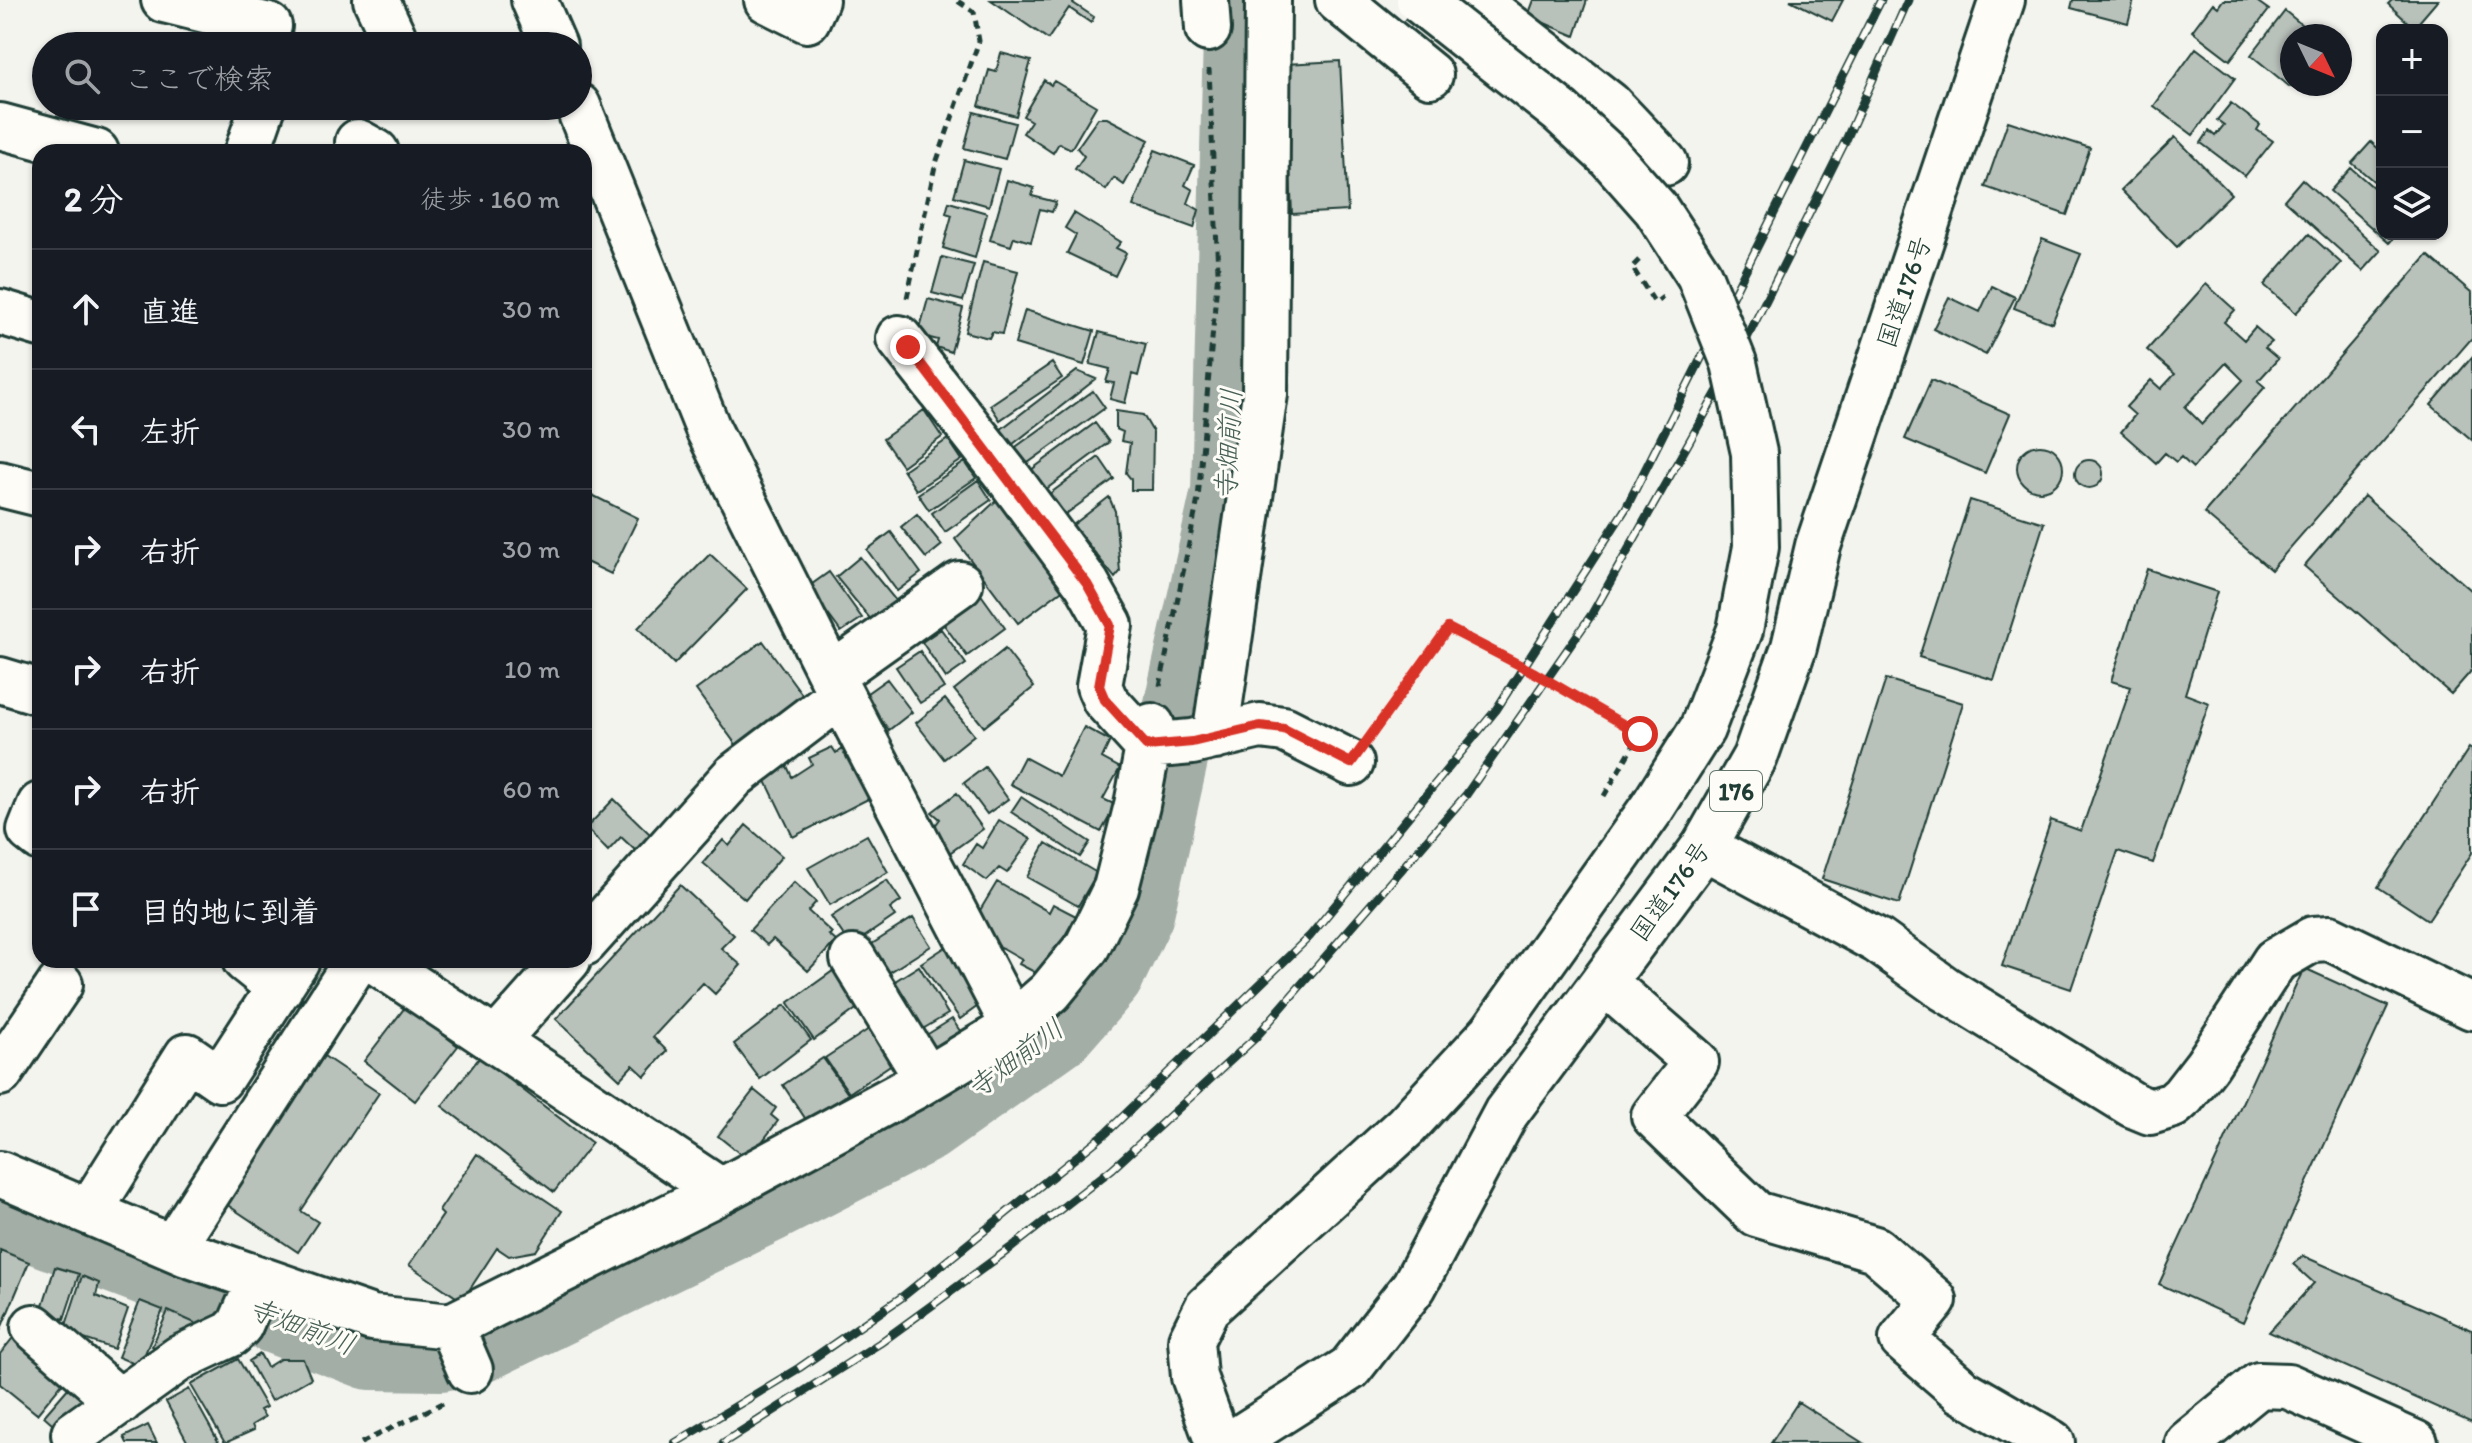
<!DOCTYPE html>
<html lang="ja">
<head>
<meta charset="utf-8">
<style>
	:root { --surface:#171b24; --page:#242831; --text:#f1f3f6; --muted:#9ea1a6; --line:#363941 }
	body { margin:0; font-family:Itim,"Klee One",sans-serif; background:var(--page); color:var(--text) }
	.controls { position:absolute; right:24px; top:24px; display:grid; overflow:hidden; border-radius:16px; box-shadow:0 2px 6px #0004 }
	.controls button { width:72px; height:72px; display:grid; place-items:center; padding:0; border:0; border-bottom:2px solid var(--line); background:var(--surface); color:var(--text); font:40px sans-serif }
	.compass { position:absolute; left:2280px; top:24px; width:72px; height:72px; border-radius:50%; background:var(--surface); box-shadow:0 2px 6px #0004; rotate:133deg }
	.stop { position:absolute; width:24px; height:24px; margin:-18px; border:6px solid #d93025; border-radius:50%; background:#fff }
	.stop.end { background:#d93025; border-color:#fff; box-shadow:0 2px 8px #0008 }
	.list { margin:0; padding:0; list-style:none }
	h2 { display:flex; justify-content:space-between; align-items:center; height:104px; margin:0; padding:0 32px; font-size:34px }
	h2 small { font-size:26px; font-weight:400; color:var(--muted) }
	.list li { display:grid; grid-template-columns:52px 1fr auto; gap:24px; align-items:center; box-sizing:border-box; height:120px; padding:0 32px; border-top:2px solid var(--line) }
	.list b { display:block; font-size:30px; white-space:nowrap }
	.list em { font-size:26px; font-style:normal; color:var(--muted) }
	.icon { flex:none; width:44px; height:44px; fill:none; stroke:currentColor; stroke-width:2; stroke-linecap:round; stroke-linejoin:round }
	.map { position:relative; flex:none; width:2472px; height:1443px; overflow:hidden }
	.search { position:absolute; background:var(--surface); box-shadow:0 2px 6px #0004; left:32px; top:32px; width:560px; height:88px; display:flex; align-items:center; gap:20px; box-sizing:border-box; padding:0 28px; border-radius:44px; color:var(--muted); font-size:30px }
	.panel { position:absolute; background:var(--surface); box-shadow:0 2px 6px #0004; left:32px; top:144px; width:560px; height:824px; border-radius:24px }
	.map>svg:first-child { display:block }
</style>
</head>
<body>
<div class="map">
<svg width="2472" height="1443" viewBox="0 0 2472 1443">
	<rect width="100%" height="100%" fill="#f4f4ef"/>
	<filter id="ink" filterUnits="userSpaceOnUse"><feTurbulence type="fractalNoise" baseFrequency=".0125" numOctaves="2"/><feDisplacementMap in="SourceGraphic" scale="16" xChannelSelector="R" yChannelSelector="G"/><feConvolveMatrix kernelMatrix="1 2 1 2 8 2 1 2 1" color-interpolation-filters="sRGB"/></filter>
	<g filter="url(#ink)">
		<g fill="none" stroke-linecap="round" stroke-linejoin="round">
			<path stroke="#a3aea7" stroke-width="76" d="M0,1209l16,9 354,134 71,1 39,-8 288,-140 156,-80 134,-95 48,-55 30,-62 93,-421 13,-492"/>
		</g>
		<path fill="#b9c1bb" stroke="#1f3d34" stroke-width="2" fill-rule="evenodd" d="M991,0h84l-2,3 21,14 -3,6 -22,-15 -21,31z
			M1534,0h53l-12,36 -47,-20z
			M1790,0h53l-11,21z
			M2073,0h61l-6,23 -57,-15z
			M2223,0h32l14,10 -39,50 -38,-29 21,-28 5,4z
			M2392,0h46l-24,28 -26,-24z
			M2285,11l22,18 -2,7h-13l1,48 -3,3 -39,-32z
			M2196,48l39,30 -42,57 -39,-29z
			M1001,53l30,8 -15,55 -37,-10 10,-36 7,2z
			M1340,61l8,150 -56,3 -7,-150z
			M1044,80l7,5 3,-4 42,25 -25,43 -12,-6 -6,10 -30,-20 8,-12 -8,-5z
			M2231,103l29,22 -3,5 16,11 -28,35 -44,-33 8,-12 6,5 9,-11 -7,-5z
			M974,112l41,11 -10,36 -41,-11z
			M1098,118h9l42,22 -25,45 -10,-7 -8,12 -31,-21 9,-13 -7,-8z
			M2008,121l82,27 -23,67 -82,-28z
			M2175,137l56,57 -54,53 -56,-57z
			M2371,142l11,10v36l-30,-25z
			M1155,150l39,15 -9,20 8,5 -5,13 11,7 -5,18 -61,-22z
			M964,160l35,9 -10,37 -35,-10z
			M2351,168l31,27v39h15l-8,9 -59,-52z
			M2302,179l79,72 -18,20 -79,-71z
			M1007,180l27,8 -2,8 24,6 -4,10 -12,-3 -9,33 -17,-5 -3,9 -21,-6z
			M949,202l38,11 -12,45 -32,-10 9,-33 -6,-2z
			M1074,213l47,29 -5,6 10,5 -11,23 -48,-23 9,-18 -11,-7z
			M2309,234l32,29 -45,50 -32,-28z
			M2042,239l39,15 -29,69 -38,-15z
			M2428,255l44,38v45l-201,232 -67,-57z
			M942,257l32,8 -11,36 -31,-8z
			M983,262l35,9 -16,63 -10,-2 -3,6 -24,-6z
			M2206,284l29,26 -11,12 20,18 11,-13 17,15 -7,6 13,11 -20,22 7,6 -72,81 -12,-11 -5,5 -11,-9 -9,10 -35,-31 14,-17 -9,-8 25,-27 10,9 14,-15 -28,-24zM2226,363l17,17 -41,44 -17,-17z
			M1992,286l23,11 -29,58 -53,-26 16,-32 31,15z
			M928,299l35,9 -12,44 -15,-5 2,-7 -20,-5z
			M1025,310l69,21 -10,34 -69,-21z
			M1099,332l47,12 -8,32 -6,-2 -7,29 -15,-4 4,-16 -8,-1 4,-13 -20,-5z
			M2472,357v83l-41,-35z
			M1052,363l10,15 -62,42 -10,-15z
			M1077,371l19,8 -88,69 -12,-15z
			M1931,380l79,34 -25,59 -80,-34z
			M1093,391l12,17 -80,57 -12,-16z
			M924,410l18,27 -40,29 -19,-27z
			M1116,411l27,4 10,17 -1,58h-21v-11l-5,-6 4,-30 -9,-2 2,-9 -7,-3z
			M1095,423l14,19 -68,51 -14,-20z
			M948,439l14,21 -46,30 -13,-20z
			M2017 468a23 23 0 1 1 46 0a23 23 0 1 1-46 0Z
			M1099,457l15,22 -55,40 -15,-21z
			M2075 474a14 14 0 1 1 28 0a14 14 0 1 1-28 0Z
			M965,462l11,16 -47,32 -11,-16z
			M978,480l13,20 -46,32 -13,-19z
			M592,495l46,23 -27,56 -27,-13v-48z
			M2364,496l108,95v79l-21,24 -147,-128z
			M1109,497l6,14 5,61 -5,6 -42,-53z
			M998,499l67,89 -47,35 -63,-84z
			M1970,500l74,23 -50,157 -75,-23z
			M917,514l25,31 -16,13 -25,-31z
			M891,532l30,41 -24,18 -30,-41z
			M710,554l37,35 -73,75 -36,-36z
			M860,557l37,45 -25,19 -36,-44z
			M2147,569l70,23 -32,102 24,9 -56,160 -35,-12 -47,138 -69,-23 49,-146 30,11 50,-144 -20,-6z
			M829,572l33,46 -21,14 -33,-45z
			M977,589l28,39 -38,28 -28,-38z
			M941,629l25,35 -20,14 -24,-36z
			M763,641l41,56 -67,49 -41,-56z
			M1005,649l29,38 -50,40 -30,-37z
			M920,651l24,37 -24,15 -24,-36z
			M887,679l25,33 -23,18 -26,-34z
			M1886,679l77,24 -64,201 -77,-25z
			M945,699l29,36 -30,24 -28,-36z
			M1084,727l26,14 -8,17 18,10 -17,31 13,6 -15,27 -91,-48 14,-27 35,19z
			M853,744l27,49 -87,44 -28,-58 22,-13 5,11 20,-13 -3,-6 23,-11 4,6z
			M2469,748l3,2v103l-44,67 -50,-33z
			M985,767l23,32 -21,15 -23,-31z
			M957,793l26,36 -35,25 -16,-24 8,-11 -8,-7z
			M1021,797l69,45 -10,15 -69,-45z
			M614,799l38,37 -15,16 -16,-15 -13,14 -22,-23z
			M999,820l32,19 -24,34 -8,-5 -12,13 -24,-17 13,-20 6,4z
			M746,825l36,31 -37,43 -42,-36 20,-23 6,6z
			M867,835l21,37 -58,33 -22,-37z
			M1046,843l51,30 -19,33 -51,-29z
			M887,880l14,21 -11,8 5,7 -44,30 -20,-29z
			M794,882l22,20 -8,9 24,22 -3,2 7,6 -28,30 -35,-32 -6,6 -17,-15z
			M997,882l52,30 4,-8 23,12 -34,60 -23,-12 3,-5 -33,-19 -13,-23z
			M680,885l54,50 -13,13 20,17 -26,29 -12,-11 -50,54 14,14 -22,25 -12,-11 -13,14 -64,-60z
			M913,918l18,28 -49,31 -18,-28z
			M947,946l38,55 -25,18 -39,-56z
			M919,966l29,48 -32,19 -29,-47z
			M837,968l26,36 -49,36 -26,-37z
			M2304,968l84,38 -145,316 -84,-38z
			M785,1005l26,35 -51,39 -26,-35z
			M406,1006l52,40 -43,55 -51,-40z
			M952,1019l12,18 -31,21 -13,-19z
			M875,1025l24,34 -50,34 -24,-35z
			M324,1056l55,37 -78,118 17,11 -20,30 -72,-48z
			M480,1057l112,86 -38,49 -112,-86z
			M823,1058l25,36 -41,27 -24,-36z
			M754,1090l22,18 -5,7 7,6 -30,39 -30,-24z
			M477,1154l85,57 -26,40 -27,5 -12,-8 -35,53 -53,-36 34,-50 -4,-4z
			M0,1250l29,12 -29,69z
			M2303,1256l169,74v93l-203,-91 45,-49 -21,-19z
			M55,1267l24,7 -15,45 -12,-4 -9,-10z
			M82,1276l17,7 -3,13 32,13 -14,40 -39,-13 -9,-11z
			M140,1301l23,9 -23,56 -22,-9z
			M168,1311l27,12 -8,19 -20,11 -15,-7z
			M16,1334l52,42 -31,38 -37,-30v-30z
			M260,1354l7,13 13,-8h23l8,19 -40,23 -22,-40z
			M238,1359l28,48 -6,3 5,7 -13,8 2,5 -29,13 -34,-58z
			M75,1380l18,17 -31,35 -18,-16z
			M189,1389l30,54h-31l-22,-41z
			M1798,1402l65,41h-92z
			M148,1425l9,18h-30l-3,-6z"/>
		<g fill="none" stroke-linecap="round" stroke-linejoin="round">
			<g stroke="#1f3d34" stroke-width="50">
				<path id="minor" d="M164,0l105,26
					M376,0l17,36
					M534,0l20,46
					M767,0l40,20 9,-20
					M1206,0l2,29
					M1338,0l92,75
					M1476,0l133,104 56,59
					M578,106l130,323 133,266 171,328
					M0,126l96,26
					M358,142l18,10
					M247,152l16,-46
					M0,312l40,12
					M899,338l110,140 78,106 23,41 -11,61 6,14 42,46 45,-4 68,-16 24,3 67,34
					M0,484l40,10
					M832,675l128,-91
					M0,680l40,12
					M1215,737l50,-343 3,-394
					M40,805l-10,25 10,8
					M1704,847l174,94 67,48 188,116 17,7 23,-7 10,-9 24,-31 68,-104 38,-22 17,-1 142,69
					M584,943l150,-167 107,-81
					M853,958l74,121
					M245,960l35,28
					M374,960l347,231
					M1604,982l92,80 -42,54 102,98 119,35 59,51 -32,39 60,52 90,52
					M496,1041l72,-81
					M0,1073l60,-89
					M0,1174l187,80 185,64 79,8 270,-135 193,-104 88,-53 48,-42 37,-45 29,-59 21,-83 15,-79
					M89,1212l98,-156 33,23 77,-119
					M173,1247l184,-287
					M451,1326l19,44
					M34,1327l86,75
					M74,1434l106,-76 51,-24 9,-9 20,-46
					M1218,1443l-24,-66 -3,-37 16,-32 199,-182 86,-93
					M2188,1443l71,-58 29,1 127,57"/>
			</g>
			<g stroke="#1f3d34" stroke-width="50">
				<path id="highway" d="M1232,1443l118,-75 64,-82 92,-173 198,-266 51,-90 39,-110 24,-101 184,-546"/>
			</g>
			<path stroke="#1f3d34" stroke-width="5" stroke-dasharray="8 6" stroke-linecap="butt" d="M1639,260l-7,7 23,36 8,-6
				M907,298l28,-132 44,-125 -5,-29 -18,-12
				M1160,686l38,-187 20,-228 -9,-202
				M1375,728l73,-100
				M1604,796l36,-62
				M361,1443l82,-40"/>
			<use href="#minor" stroke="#fdfcf7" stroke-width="44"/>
			<use href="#highway" stroke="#fdfcf7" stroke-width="44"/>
			<g stroke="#1f3d34" stroke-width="9">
				<path id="rail" d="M675,1443l124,-75 103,-71 204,-164 204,-197 186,-226 130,-202 255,-508
					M723,1443l157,-100 132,-96 100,-78 143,-131 211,-243 126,-181 150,-266 104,-208 62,-140"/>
			</g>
			<use href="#rail" stroke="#fdfcf7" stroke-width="6" stroke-dasharray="18" stroke-linecap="butt"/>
			<g stroke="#1f3d34" stroke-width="50" stroke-linecap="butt">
				<path id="minor-bridge" d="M1419,0l142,112 49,45 46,52 43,66 35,88 20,90 2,94 -16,83 -38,99 -50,79 -160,225"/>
			</g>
			<path stroke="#1f3d34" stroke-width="5" stroke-dasharray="8 6" stroke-linecap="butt" d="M1448,628l87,45 105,61"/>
			<use href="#minor-bridge" stroke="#fdfcf7" stroke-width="44"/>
		</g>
	</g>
	<g fill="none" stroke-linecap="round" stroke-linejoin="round" filter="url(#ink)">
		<path stroke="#d93025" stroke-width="10" d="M908,347l179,237 23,41 -11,61 6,14 42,46 45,-4 68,-16 24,3 67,34 97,-135 87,45 105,61"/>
	</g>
	<g text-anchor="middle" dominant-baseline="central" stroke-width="6" stroke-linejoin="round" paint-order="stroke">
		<rect fill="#fdfcf7" stroke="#62766e" stroke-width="2" x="1710" y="771" width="52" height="40" rx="6"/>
		<g font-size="24" font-weight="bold" fill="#1f3d34">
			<text x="1736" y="791">176</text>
		</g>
		<g font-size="26" fill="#1f3d34" stroke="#fdfcf7">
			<text transform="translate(1904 292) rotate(-71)">国道176号</text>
			<text transform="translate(1670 891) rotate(-54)">国道176号</text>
		</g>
		<g font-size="28" font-style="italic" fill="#475f56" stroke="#fdfcf7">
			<text transform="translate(1228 444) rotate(-87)">寺畑前川</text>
			<text transform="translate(1015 1058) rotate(-37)">寺畑前川</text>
			<text transform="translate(302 1326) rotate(21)">寺畑前川</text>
		</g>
	</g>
</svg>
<div class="controls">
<button>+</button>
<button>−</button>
<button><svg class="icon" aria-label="layers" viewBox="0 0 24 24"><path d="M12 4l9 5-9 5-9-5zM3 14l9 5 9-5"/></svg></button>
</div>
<svg class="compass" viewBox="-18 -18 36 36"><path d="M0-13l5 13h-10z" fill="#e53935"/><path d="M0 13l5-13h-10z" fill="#9ea1a6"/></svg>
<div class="stop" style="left:1640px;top:734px"></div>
<div class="stop end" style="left:908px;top:347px"></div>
<div class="search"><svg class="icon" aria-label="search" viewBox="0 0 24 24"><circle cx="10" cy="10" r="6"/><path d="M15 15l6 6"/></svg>ここで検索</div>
<section class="panel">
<h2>2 分<small>徒歩 · 160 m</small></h2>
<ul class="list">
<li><svg class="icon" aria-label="ahead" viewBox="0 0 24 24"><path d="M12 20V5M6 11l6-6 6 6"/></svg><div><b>直進</b></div><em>30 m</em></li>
<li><svg class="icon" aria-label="left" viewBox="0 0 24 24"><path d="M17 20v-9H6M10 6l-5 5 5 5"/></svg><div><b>左折</b></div><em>30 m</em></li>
<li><svg class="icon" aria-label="right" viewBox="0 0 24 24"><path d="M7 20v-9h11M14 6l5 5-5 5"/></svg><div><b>右折</b></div><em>30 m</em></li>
<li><svg class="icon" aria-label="right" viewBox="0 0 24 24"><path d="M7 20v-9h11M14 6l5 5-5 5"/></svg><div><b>右折</b></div><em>10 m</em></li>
<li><svg class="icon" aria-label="right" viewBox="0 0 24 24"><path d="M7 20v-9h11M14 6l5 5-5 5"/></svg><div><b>右折</b></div><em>60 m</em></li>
<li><svg class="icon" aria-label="arrive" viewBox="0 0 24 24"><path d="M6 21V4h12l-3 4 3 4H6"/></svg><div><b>目的地に到着</b></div></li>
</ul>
</section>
</div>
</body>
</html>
